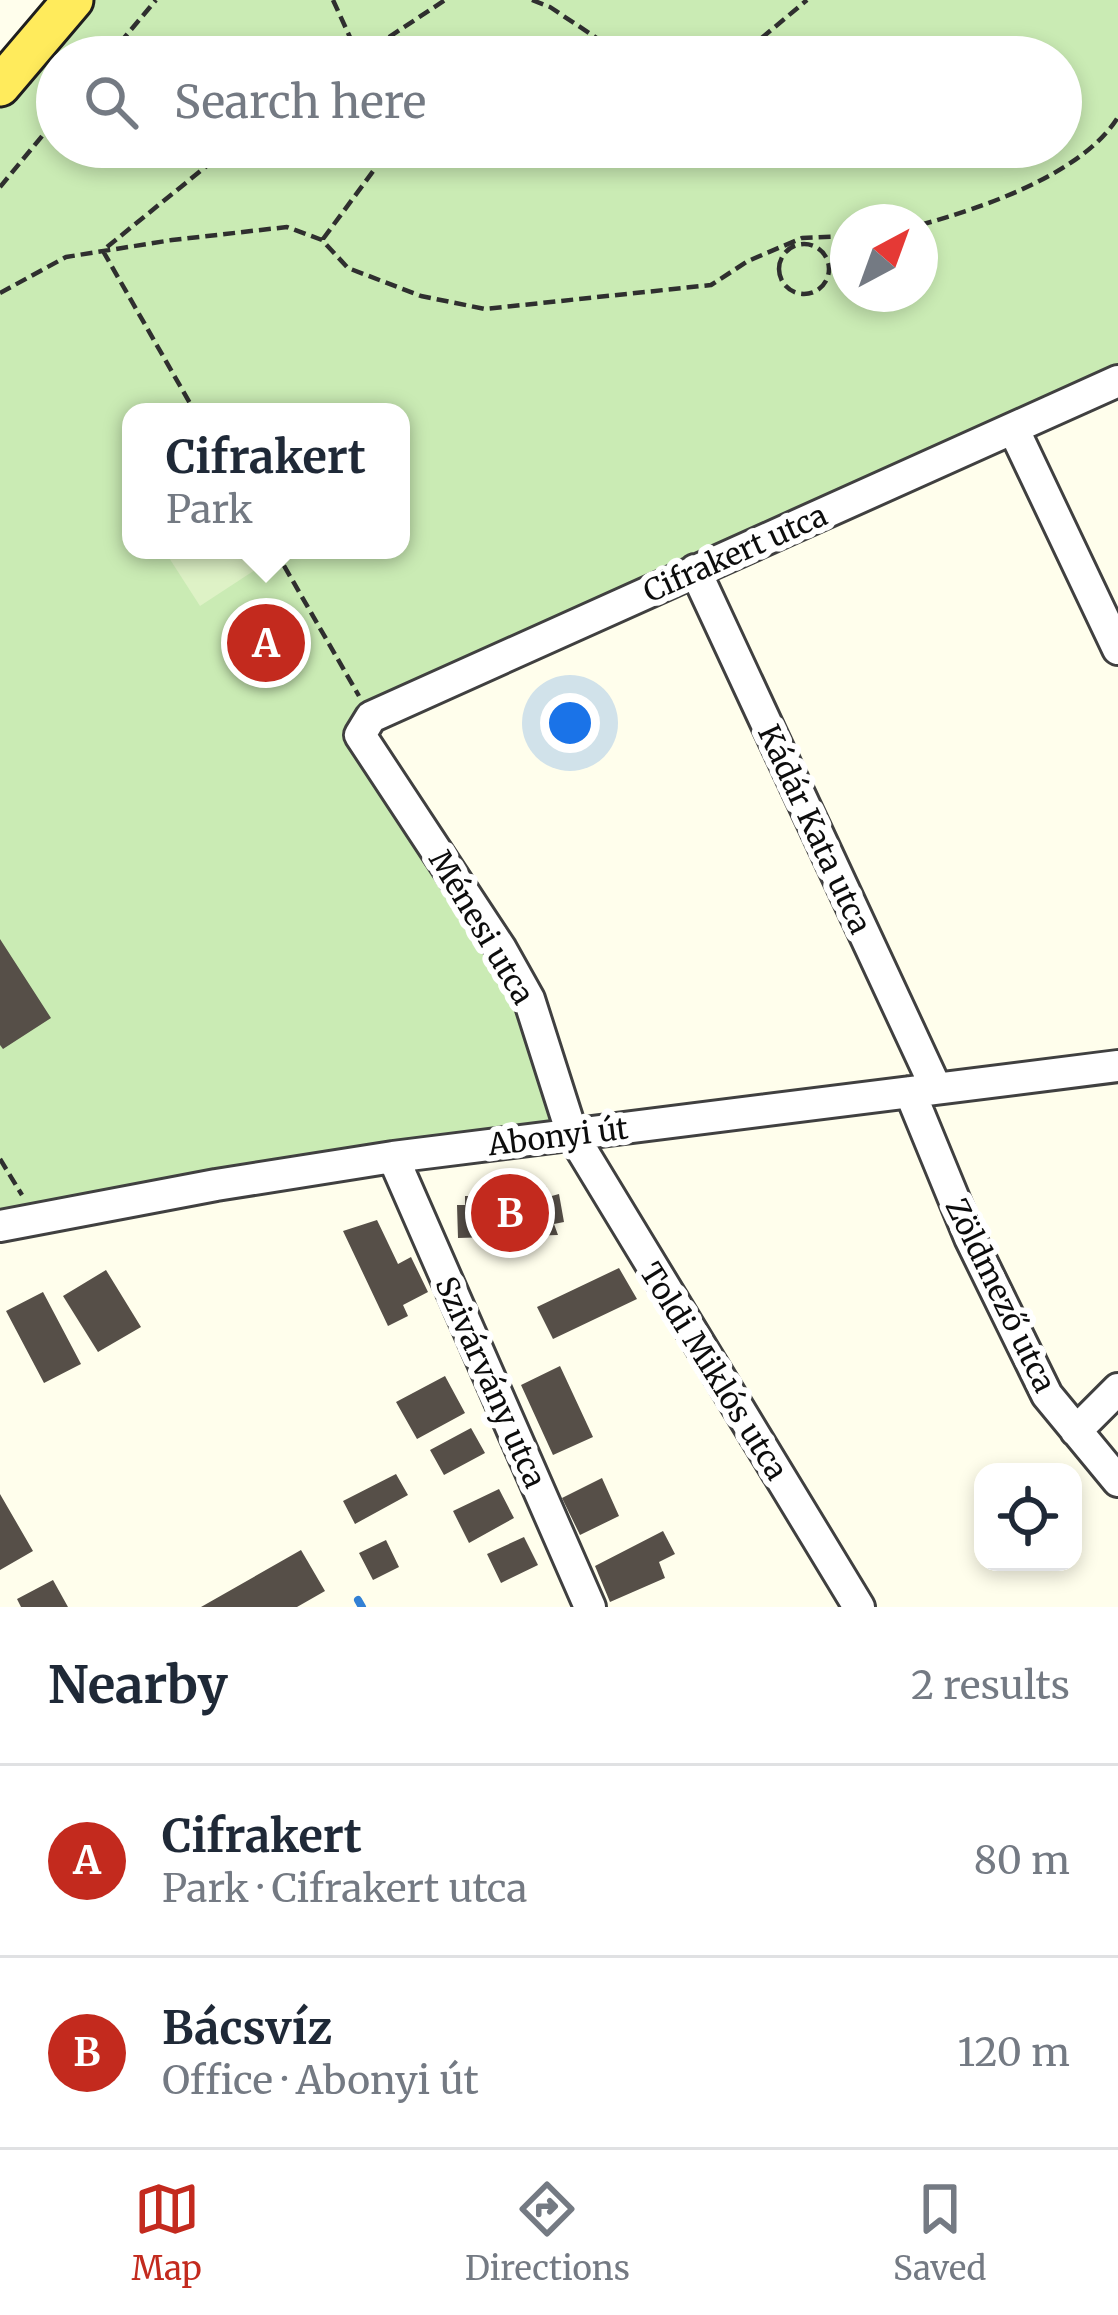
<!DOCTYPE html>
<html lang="en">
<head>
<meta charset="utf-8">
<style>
	:root { --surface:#fff; --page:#f2f2f3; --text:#1f2937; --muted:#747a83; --line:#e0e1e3; --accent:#c32a1e }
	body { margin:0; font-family:Merriweather,serif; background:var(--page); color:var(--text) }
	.controls { position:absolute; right:36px; bottom:36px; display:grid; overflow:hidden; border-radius:24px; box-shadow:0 6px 18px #0003 }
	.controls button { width:108px; height:108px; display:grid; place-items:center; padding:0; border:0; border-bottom:3px solid var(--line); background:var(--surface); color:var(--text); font:60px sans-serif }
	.compass { position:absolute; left:830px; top:204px; width:108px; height:108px; border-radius:50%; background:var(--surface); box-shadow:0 6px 18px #0003; rotate:41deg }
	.you { position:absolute; left:570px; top:723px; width:42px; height:42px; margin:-30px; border:9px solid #fff; border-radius:50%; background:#1a73e8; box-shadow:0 0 0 18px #1a73e833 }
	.badge { display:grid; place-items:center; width:78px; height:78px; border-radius:50%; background:var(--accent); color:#fff; font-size:39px; font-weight:700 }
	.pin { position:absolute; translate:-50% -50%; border:6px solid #fff; box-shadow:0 3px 12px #0006 }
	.popup { position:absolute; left:122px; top:403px; width:288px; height:156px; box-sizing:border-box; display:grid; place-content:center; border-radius:24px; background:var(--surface); filter:drop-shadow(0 3px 9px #0005); font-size:39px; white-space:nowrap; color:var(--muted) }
	.popup b { font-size:45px; color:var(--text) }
	.popup::after { content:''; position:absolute; left:50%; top:100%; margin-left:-24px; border:24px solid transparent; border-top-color:var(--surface) }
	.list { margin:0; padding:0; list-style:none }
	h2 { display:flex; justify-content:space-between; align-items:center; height:156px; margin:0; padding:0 48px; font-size:51px }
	h2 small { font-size:39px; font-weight:400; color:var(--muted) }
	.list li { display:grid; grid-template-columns:78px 1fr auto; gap:36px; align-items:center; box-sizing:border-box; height:192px; padding:0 48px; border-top:3px solid var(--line) }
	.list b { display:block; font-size:45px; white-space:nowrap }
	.list p { margin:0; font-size:39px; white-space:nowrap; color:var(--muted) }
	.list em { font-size:39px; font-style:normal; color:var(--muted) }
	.icon { flex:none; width:66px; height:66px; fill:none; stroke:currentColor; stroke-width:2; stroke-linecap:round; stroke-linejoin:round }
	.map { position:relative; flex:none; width:1118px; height:1607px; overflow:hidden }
	.search { position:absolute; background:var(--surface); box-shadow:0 6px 18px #0003; left:36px; right:36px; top:36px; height:132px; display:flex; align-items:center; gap:30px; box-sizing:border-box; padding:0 42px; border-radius:66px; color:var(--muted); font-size:45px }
	.sheet { height:540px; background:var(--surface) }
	nav { display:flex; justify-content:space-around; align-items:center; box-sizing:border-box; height:168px; border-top:3px solid var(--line); background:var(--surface); font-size:33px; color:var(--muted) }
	nav a { display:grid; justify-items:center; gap:6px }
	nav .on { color:var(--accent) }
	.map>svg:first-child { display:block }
</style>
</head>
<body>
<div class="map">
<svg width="1118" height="1607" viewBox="0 0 1118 1607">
	<rect width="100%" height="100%" fill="#fffeec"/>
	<path fill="#caebb4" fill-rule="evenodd" d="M73,0h1045v381l-757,353 140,215 71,185 -572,92v-1140zM57,57h1004v90h-1004zM848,222h72v72h-72zM131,412h270v138h-270z"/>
	<path fill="#def2c6" d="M164,550h78l13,20 -55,36z"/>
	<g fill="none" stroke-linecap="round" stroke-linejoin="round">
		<path stroke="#3280d4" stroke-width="8" d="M358,1600l4,7"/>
	</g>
	<path fill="#564f48" d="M0,939l51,79 -48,31 -3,-4z
		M546,1186l2,11 11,-3 5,28 -10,2 4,11 -100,3 -1,-33h8v-9h9v-5z
		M377,1220l21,44 13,-7 17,35 -25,13 5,11 -20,10 -45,-95z
		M619,1268l18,31 -84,40 -16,-32z
		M106,1270l35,57 -43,25 -35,-56z
		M43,1292l38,72 -37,19 -38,-72z
		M560,1366l33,71 -40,18 -32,-70z
		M445,1376l20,37 -48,26 -21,-37z
		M471,1428l14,25 -41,22 -14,-25z
		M396,1474l12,21 -53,29 -12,-23z
		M602,1478l17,38 -39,19 -18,-37z
		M499,1489l15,29 -45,25 -16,-32z
		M0,1494l33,57 -33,19z
		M663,1531l12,23 -16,8 6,16 -55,24 -15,-36z
		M524,1537l14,28 -37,18 -14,-29z
		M386,1540l13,27 -26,13 -14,-27z
		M301,1550l24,41 -28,16h-96z
		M53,1580l15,27h-47l-4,-8z"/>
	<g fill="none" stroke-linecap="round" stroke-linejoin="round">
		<g stroke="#404040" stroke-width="36">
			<path id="minor" d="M1014,430l104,219
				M695,570l241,518
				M910,1092l60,146 77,157 71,86
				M393,1157l197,450
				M0,1226l216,-41 177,-28 725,-91
				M1076,1431l42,-42
				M859,1607l-287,-473 -43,-135 -28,-50 -141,-214 11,-18 747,-336"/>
		</g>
		<g stroke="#1e1e1e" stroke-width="45">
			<path id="major" d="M0,86l73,-86"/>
		</g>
		<path stroke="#2f2f2f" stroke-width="4.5" stroke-dasharray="12 6" stroke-linecap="butt" d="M333,0l26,57
			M532,0l18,7 75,50
			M108,57l48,-57
			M359,57l86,-57
			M711,57l47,-16 49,-41
			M435,147h19
			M0,187l57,-69
			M920,225c62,-17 163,-51 198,-108
			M323,239l68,-92
			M779 269a25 25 0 1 1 50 0a25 25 0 1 1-50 0Z
			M107,247l123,-100
			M103,251l92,161
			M0,293l66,-36 106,-17 115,-13 35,13 26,28 73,28 64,13 226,-24 37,-24 54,-23 46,-2
			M275,550l84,146
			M0,1159l22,36"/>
		<use href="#minor" stroke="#fff" stroke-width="30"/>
		<use href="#major" stroke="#ffeb5c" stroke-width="39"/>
	</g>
	<g text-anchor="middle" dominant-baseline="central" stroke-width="12" stroke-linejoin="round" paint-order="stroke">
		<g font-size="30" fill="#0d0d0d" stroke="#fff">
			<text transform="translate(735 553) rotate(-24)">Cifrakert utca</text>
			<text transform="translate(815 829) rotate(65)">Kádár Kata utca</text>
			<text transform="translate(482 927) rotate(59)">Ménesi utca</text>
			<text transform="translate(558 1136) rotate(-7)">Abonyi út</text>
			<text transform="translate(1001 1295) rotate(64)">Zöldmező utca</text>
			<text transform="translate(714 1371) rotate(58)">Toldi Miklós utca</text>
			<text transform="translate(491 1382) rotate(66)">Szivárvány utca</text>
		</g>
	</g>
</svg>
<div class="controls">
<button><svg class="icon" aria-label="locate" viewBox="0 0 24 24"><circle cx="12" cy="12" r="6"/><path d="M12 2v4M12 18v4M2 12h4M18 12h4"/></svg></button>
</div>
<svg class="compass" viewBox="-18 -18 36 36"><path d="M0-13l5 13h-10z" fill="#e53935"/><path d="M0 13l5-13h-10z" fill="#747a83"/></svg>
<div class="you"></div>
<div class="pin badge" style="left:266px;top:643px">A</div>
<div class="popup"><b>Cifrakert</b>Park</div>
<div class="pin badge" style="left:510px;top:1213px">B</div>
<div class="search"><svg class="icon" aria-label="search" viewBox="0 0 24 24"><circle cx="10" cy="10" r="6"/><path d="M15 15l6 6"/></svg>Search here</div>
</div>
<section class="sheet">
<h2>Nearby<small>2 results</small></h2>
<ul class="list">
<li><span class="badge">A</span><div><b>Cifrakert</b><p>Park · Cifrakert utca</p></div><em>80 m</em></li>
<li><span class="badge">B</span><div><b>Bácsvíz</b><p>Office · Abonyi út</p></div><em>120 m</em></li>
</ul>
</section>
<nav>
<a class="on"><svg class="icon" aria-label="map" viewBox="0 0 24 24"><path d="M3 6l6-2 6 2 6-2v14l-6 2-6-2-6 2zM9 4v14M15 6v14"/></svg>Map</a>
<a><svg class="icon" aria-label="directions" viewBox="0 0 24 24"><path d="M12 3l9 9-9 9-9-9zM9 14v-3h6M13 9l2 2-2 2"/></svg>Directions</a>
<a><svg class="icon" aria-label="saved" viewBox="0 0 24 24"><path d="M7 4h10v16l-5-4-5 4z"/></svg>Saved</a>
</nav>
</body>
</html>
